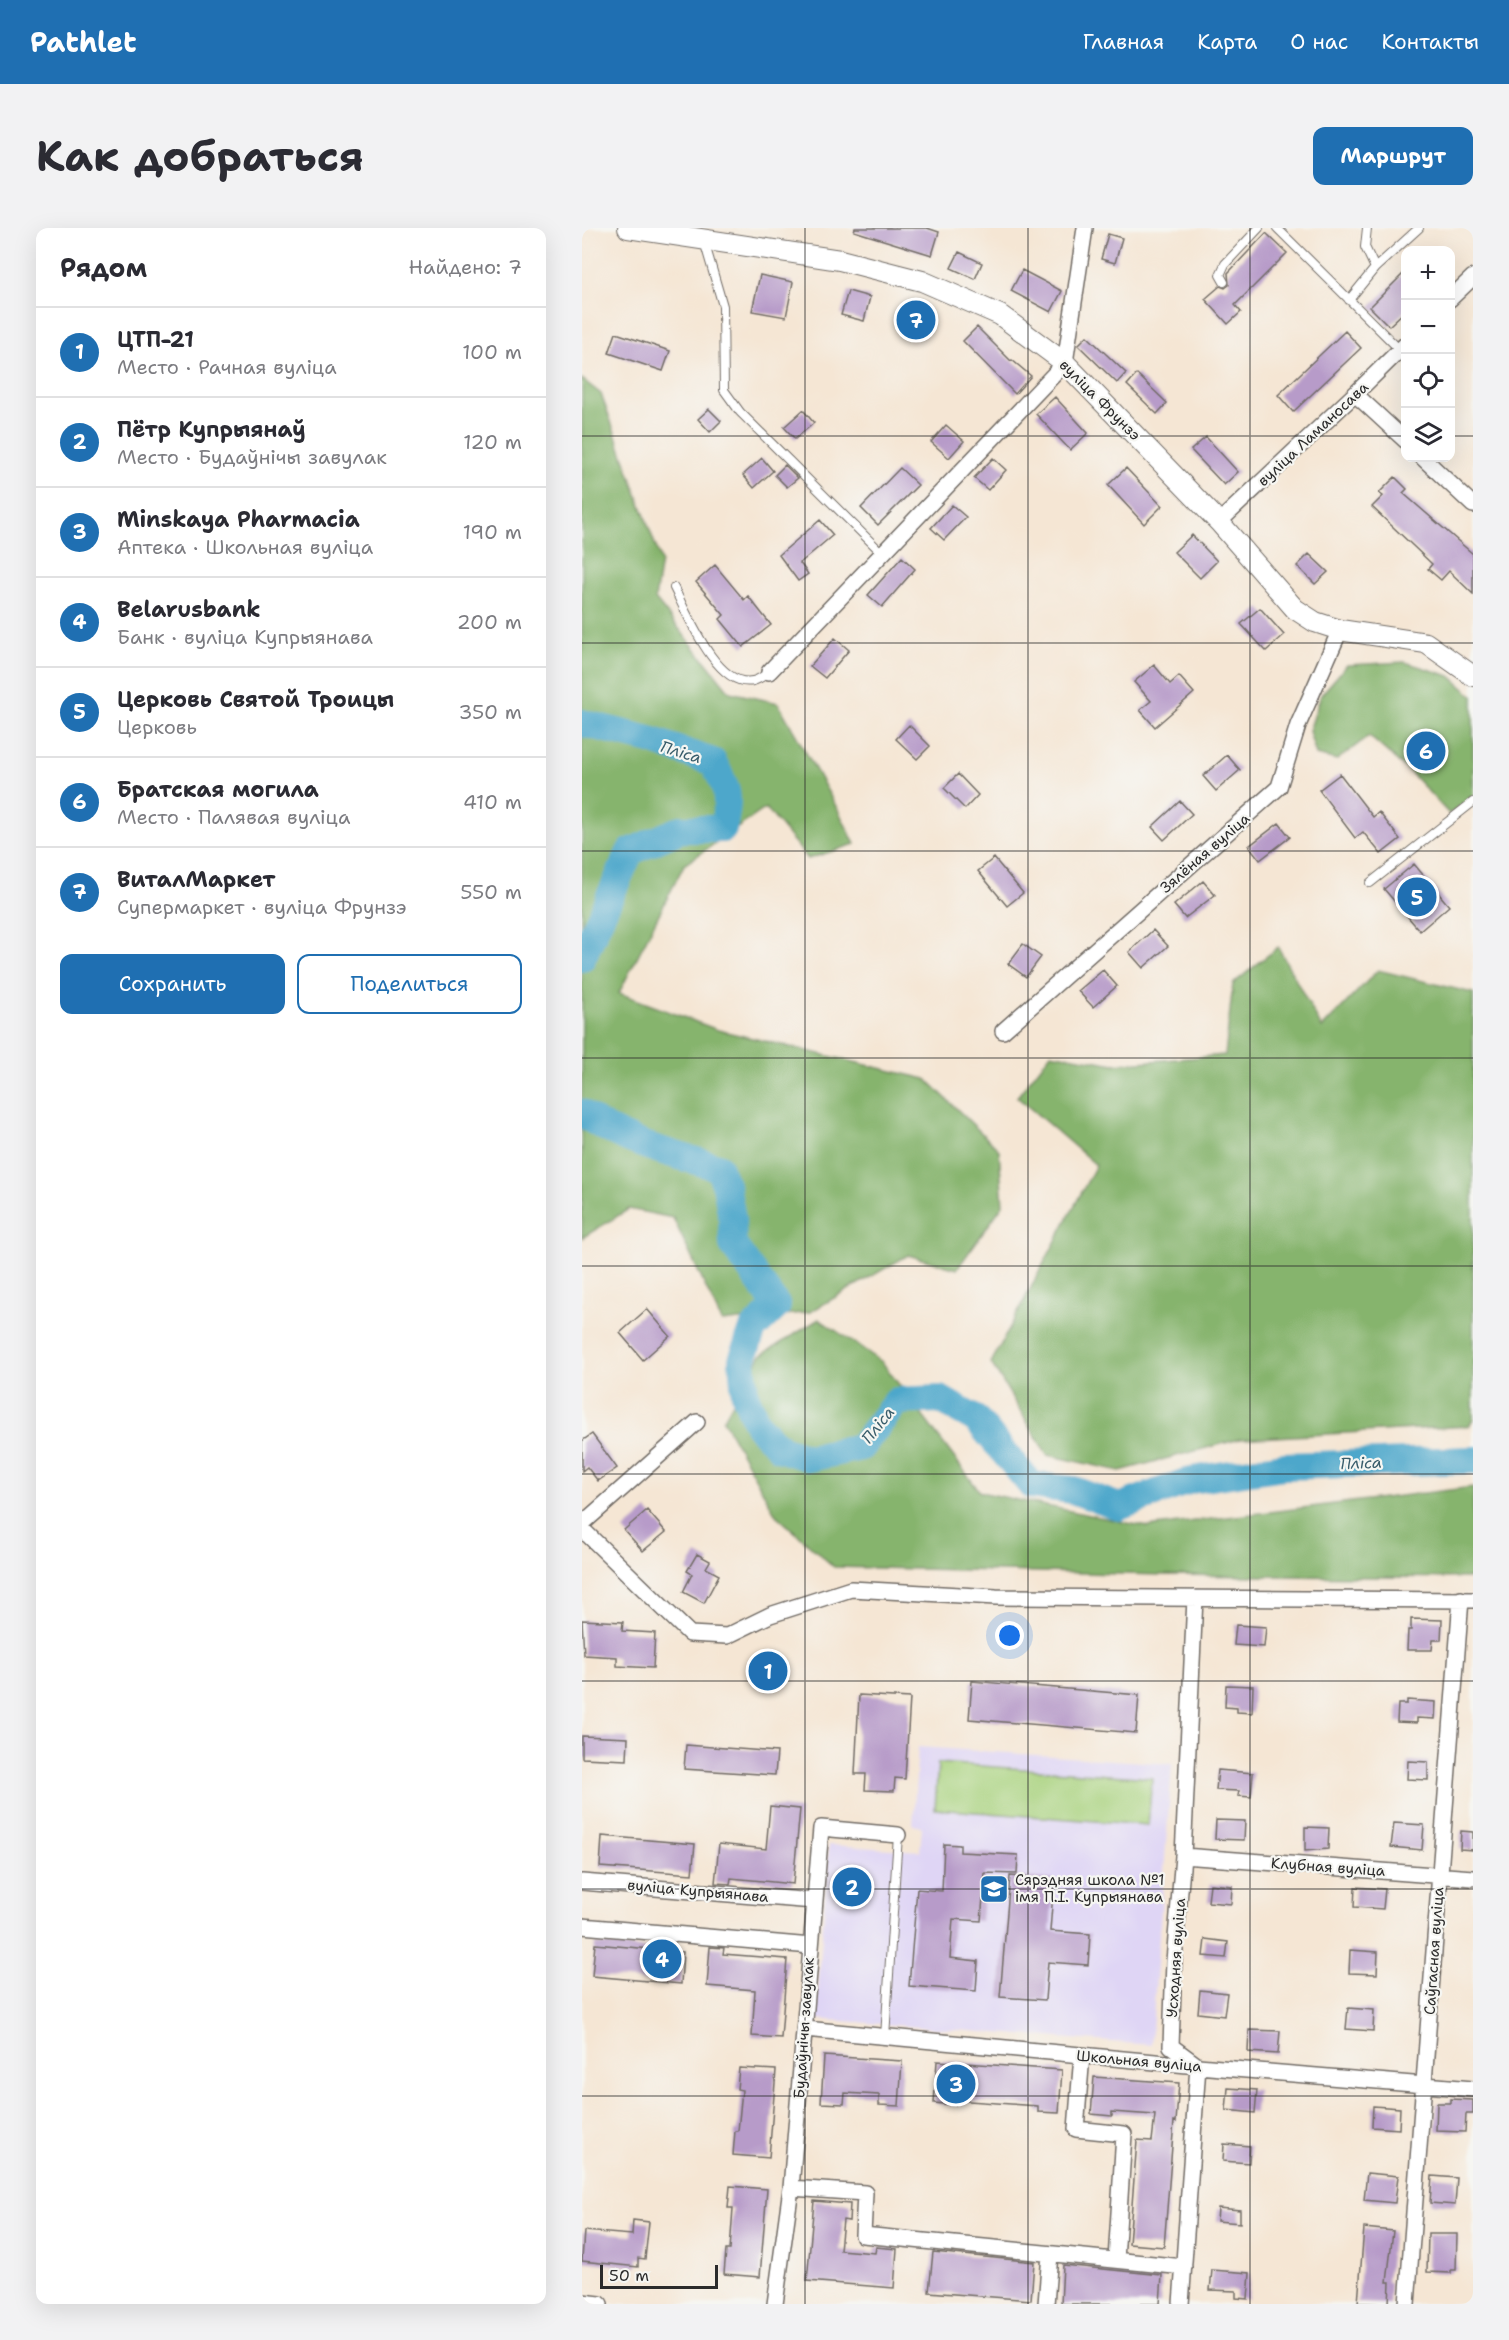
<!DOCTYPE html>
<html lang="ru">
<head>
<meta charset="utf-8">
<style>
	:root { --surface:#fff; --page:#f2f2f3; --text:#2b2b33; --muted:#7c7c81; --line:#e1e1e2; --accent:#1f6fb2 }
	body { margin:0; font-family:"Shantell Sans",sans-serif; background:var(--page); color:var(--text) }
	.controls { position:absolute; right:18px; top:18px; display:grid; overflow:hidden; border-radius:12px; box-shadow:0 6px 24px #0002 }
	.controls button { width:54px; height:54px; display:grid; place-items:center; padding:0; border:0; border-bottom:2px solid var(--line); background:var(--surface); color:var(--text); font:30px sans-serif }
	.scale { position:absolute; left:18px; bottom:15px; width:118px; box-sizing:border-box; padding-left:6px; border:3px solid #2b2b2b; border-top:0; font-size:16px; line-height:21px; white-space:nowrap; color:#2b2b2b; -webkit-text-stroke:4px #f6f6f2; paint-order:stroke }
	.you { position:absolute; left:428px; top:1408px; width:21px; height:21px; margin:-15px; border:4px solid #fff; border-radius:50%; background:#1a73e8; box-shadow:0 0 0 9px #1a73e833 }
	.badge { display:grid; place-items:center; width:39px; height:39px; border-radius:50%; background:var(--accent); color:#fff; font-size:20px; font-weight:700 }
	.pin { position:absolute; translate:-50% -50%; border:3px solid #fff; box-shadow:0 2px 6px #0006 }
	.list { margin:0; padding:0; list-style:none }
	h2 { display:flex; justify-content:space-between; align-items:center; height:78px; margin:0; padding:0 24px; font-size:26px }
	h2 small { font-size:20px; font-weight:400; color:var(--muted) }
	.list li { display:grid; grid-template-columns:39px 1fr auto; gap:18px; align-items:center; box-sizing:border-box; height:90px; padding:0 24px; border-top:2px solid var(--line) }
	.list b { display:block; font-size:22px; white-space:nowrap }
	.list p { margin:0; font-size:20px; white-space:nowrap; color:var(--muted) }
	.list em { font-size:20px; font-style:normal; color:var(--muted) }
	.actions { display:flex; gap:12px; padding:18px 24px }
	.actions a { flex:1; padding:14px 0; border:2px solid var(--accent); border-radius:12px; text-align:center; font-size:21px; color:var(--accent) }
	.actions .main { background:var(--accent); color:#fff }
	.icon { flex:none; width:33px; height:33px; fill:none; stroke:currentColor; stroke-width:2; stroke-linecap:round; stroke-linejoin:round }
	.map { position:relative; flex:none; width:891px; height:2076px; overflow:hidden; border-radius:12px }
	header { display:flex; align-items:center; gap:36px; box-sizing:border-box; height:84px; padding:0 30px; background:var(--accent); color:#fff }
	header strong { font-size:28px }
	nav { display:flex; gap:33px; margin-inline-start:auto; font-size:21px }
	.intro { display:flex; align-items:center; justify-content:space-between; box-sizing:border-box; height:144px; padding:0 36px }
	h1 { margin:0; font-size:42px }
	.button { padding:15px 27px; border-radius:12px; background:var(--accent); color:#fff; font-size:21px; font-weight:700 }
	main { display:flex; gap:36px; padding:0 36px }
	aside { flex:1; background:var(--surface); border-radius:12px; box-shadow:0 6px 24px #0002 }
	.map>svg:first-child { display:block }
</style>
</head>
<body>
<header>
<strong>Pathlet</strong>
<nav><a>Главная</a><a>Карта</a><a>О нас</a><a>Контакты</a></nav>
</header>
<div class="intro"><h1>Как добраться</h1><a class="button">Маршрут</a></div>
<main>
<aside>
<h2>Рядом<small>Найдено: 7</small></h2>
<ul class="list">
<li><span class="badge">1</span><div><b>ЦТП-21</b><p>Место · Рачная вуліца</p></div><em>100 m</em></li>
<li><span class="badge">2</span><div><b>Пётр Купрыянаў</b><p>Место · Будаўнічы завулак</p></div><em>120 m</em></li>
<li><span class="badge">3</span><div><b>Minskaya Pharmacia</b><p>Аптека · Школьная вуліца</p></div><em>190 m</em></li>
<li><span class="badge">4</span><div><b>Belarusbank</b><p>Банк · вуліца Купрыянава</p></div><em>200 m</em></li>
<li><span class="badge">5</span><div><b>Церковь Святой Троицы</b><p>Церковь</p></div><em>350 m</em></li>
<li><span class="badge">6</span><div><b>Братская могила</b><p>Место · Палявая вуліца</p></div><em>410 m</em></li>
<li><span class="badge">7</span><div><b>ВиталМаркет</b><p>Супермаркет · вуліца Фрунзэ</p></div><em>550 m</em></li>
</ul>
<div class="actions"><a class="main">Сохранить</a><a>Поделиться</a></div>
</aside>
<div class="map">
<svg width="891" height="2076" viewBox="0 0 891 2076">
	<rect width="100%" height="100%" fill="#f6f6f2"/>
	<filter id="ink" filterUnits="userSpaceOnUse"><feTurbulence type="fractalNoise" baseFrequency=".0167" numOctaves="2"/><feDisplacementMap in="SourceGraphic" scale="12" xChannelSelector="R" yChannelSelector="G"/><feConvolveMatrix kernelMatrix="1 2 1 2 8 2 1 2 1" color-interpolation-filters="sRGB"/></filter>
	<filter id="wash" filterUnits="userSpaceOnUse"><feTurbulence type="fractalNoise" baseFrequency=".008" numOctaves="4" result="noise"/><feDisplacementMap in="SourceGraphic" scale="24" xChannelSelector="R" yChannelSelector="G"/><feGaussianBlur stdDeviation="1.35" result="paint"/><feColorMatrix in="noise" values="0 0 0 0 0 0 0 0 0 0 0 0 0 0 0 0 0 1.4 0 .05"/><feComposite in="paint" operator="in"/></filter>
	<g filter="url(#wash)">
		<rect width="100%" height="100%" fill="#f5e6d4"/>
		<path fill="#dfd5f5" d="M336,1519l254,17 -21,281 -335,-26 13,-174 91,6 2,-24 -9,-2z"/>
		<path fill="#a9d27e" stroke="#6a7e54" stroke-width="1.5" d="M356,1535l214,15 -4,47 -213,-16z"/>
		<path fill="#86b46d" stroke="#58704c" stroke-width="1.5" d="M0,151l19,15 60,167 -6,38 75,93 48,11 59,105 18,36 -47,15 -42,-51 -82,57 -65,128 99,37 208,49 73,71 4,55 -46,64 -49,-14 -98,57 -88,10 -49,-104 -44,-9 -47,29z
			M823,434l45,14 23,20v100l-24,18 -37,-40 -43,-38 -32,24 -21,-5 -7,-24 12,-36 26,-30z
			M696,719l44,81 56,-58 95,23v426l-4,7 -229,13 -120,32 -73,-16 -56,-92 105,-198 -79,-68 34,-44 64,11 110,-9 8,-71z
			M237,1091l63,43 98,130 167,35 326,-40v91l-309,-3 -330,-8 -58,-52 -53,-95 37,-64z"/>
		<g fill="none" stroke-linecap="round" stroke-linejoin="round">
			<path stroke="#4da7cb" stroke-width="28" d="M0,495l68,17 63,22c16,29 17,35 10,67h-42l-51,23 -48,106
				M0,885c39,29 90,41 136,54l8,18 6,33 1,27 44,61 -24,23 -11,31 3,35 13,31 23,23 28,9 52,-11 36,-46 43,-2 37,21 54,65 42,5 46,17 72,-27 93,-14 189,-6"/>
		</g>
		<g id="blocks">
			<path fill="#b79bc9" d="M273,0h72l12,4 -7,23 -78,-24z
				M684,5l21,20 -52,52 6,7 -13,12 -23,-25 15,-13 5,2 4,-3 -1,-12z
				M526,6l14,4 -7,25 -14,-4z
				M377,24l23,11 -7,16 -24,-11z
				M440,42l40,21 -11,21 -40,-21z
				M824,43v39l-17,16 -19,-19z
				M178,47l33,7 -7,35 -34,-6z
				M266,63l22,6 -6,24 -23,-6z
				M395,99l34,34 1,-1 19,16 -16,18 -52,-53z
				M763,103l16,17 -68,64 -15,-17z
				M34,105l54,18 -7,20 -54,-18z
				M505,108l39,37 -9,10 -39,-38z
				M555,146l30,29 -10,11 -30,-29z
				M473,169l33,36 -18,17 -34,-36z
				M127,181l12,12 -11,11 -12,-13z
				M221,182l11,13 -19,16 -11,-12z
				M364,197l18,16 -15,17 -18,-16z
				M624,209l32,35 -14,13 -33,-35z
				M180,230l11,13 -19,17 -11,-13z
				M411,230l13,12 -18,20 -14,-12z
				M203,237l13,13 -11,9 -12,-12z
				M318,240l18,17 -40,40 -17,-17z
				M544,240l36,38 -18,18 -36,-39z
				M813,249l12,12 -4,4 70,61v40l-24,-23 -8,9 -13,-11 4,-5 -60,-57 11,-11 -4,-3z
				M370,277l14,12 -22,23 -13,-12z
				M238,292l13,15 -33,28 8,11 -10,7 -19,-26z
				M610,307l25,26 -17,17 -26,-26z
				M727,326l19,18 -13,12 -18,-18z
				M320,329l13,12 -33,38 -14,-12z
				M133,337l29,35 4,-4 23,29 -28,22 -23,-28 4,-4 -28,-33z
				M678,380l24,27 -18,16 -25,-27z
				M253,410l14,12 -24,28 -15,-12z
				M572,437l16,19 9,-8 15,17 -39,34 -15,-17 11,-9 -17,-19z
				M327,497l21,21 -13,13 -21,-20z
				M645,527l13,15 -24,21 -13,-15z
				M376,546l20,21 -13,14 -21,-21z
				M758,546l33,43 6,-5 21,27 -19,15 -18,-22 -8,6 -36,-48z
				M598,573l12,13 -28,26 -12,-13z
				M697,595l11,14 -30,23 -11,-14z
				M412,630l29,35 -16,13 -29,-35z
				M832,636l35,42 -29,25 -36,-42z
				M621,653l12,14 -30,23 -11,-13z
				M571,702l15,16 -25,22 -14,-16z
				M441,716l18,13 -15,20 -18,-13z
				M521,742l14,16 -24,21 -15,-16z
				M65,1081l23,27 -27,24 -23,-27z
				M10,1206l25,34 -19,13 -11,-14 -5,4v-30z
				M65,1282l19,22 -23,19 -19,-21z
				M115,1326l13,7 -4,7 13,7 -15,28 -21,-11 9,-18 -5,-3z
				M829,1391l31,1 -1,20h-8l-1,10h-25l1,-20h3z
				M0,1392l41,2 -1,9 33,2 -2,35 -36,-2v-9l-33,-2z
				M654,1397l30,2 -2,20 -30,-2z
				M174,1430l27,3 -3,22 -27,-3z
				M390,1453l167,14 -3,38 -167,-14z
				M644,1457l27,1 -1,27 -15,-1v-4l-12,-1z
				M277,1467l51,3 -5,81 -10,-1 -1,13 -29,-1 1,-16h-11z
				M825,1472l29,2 -1,17 -18,-1v5l-20,-1 1,-18h9z
				M0,1508l46,2 -1,22 -45,-2z
				M104,1517l91,7 -2,23 -91,-6z
				M826,1533l20,1v18l-21,-1z
				M636,1542l35,3 -2,24 -13,-1 1,-5 -23,-1z
				M188,1578l30,3 -7,75 -62,-6 -1,6 -15,-1 4,-39 47,5z
				M634,1592l29,1 -1,19 -29,-1z
				M812,1595l30,2 -2,25 -31,-3z
				M723,1599l24,1 -1,21 -23,2z
				M879,1603l12,1v18l-13,-1z
				M20,1608l93,8 -3,30 -92,-7z
				M362,1616l16,1v7l58,3 -1,19 -32,-1 -4,48 -28,-2 -3,39 28,3 -2,30 -67,-5 8,-97 25,2z
				M428,1648l44,4 -4,51 40,3 -2,31 -40,-3 -3,38 -45,-3z
				M628,1656l22,2 -1,18 -23,-2z
				M773,1659l30,2 -2,20 -29,-2z
				M623,1711l23,3 -2,16 -23,-2z
				M13,1716l88,8 -2,32 -89,-8z
				M128,1719l14,1 -1,6 64,5 -6,79 -29,-2 3,-46 -48,-4z
				M768,1722l28,2 -1,22 -28,-1z
				M618,1762l27,3 -3,23 -26,-3z
				M766,1780l26,2 -1,21 -27,-2z
				M667,1802l31,1 -2,23 -30,-2z
				M242,1828l78,5 -3,45 -20,-1v-10l-34,-2 -1,11 -23,-1z
				M355,1833l125,9 -3,43 -21,-1v-6l-83,-6v5l-21,-2z
				M157,1840l37,2 -7,88 -36,-3 2,-24h3l4,-41 -5,-1z
				M512,1849l85,6 -3,39 -2,-1 -10,126 -35,-3 8,-104 15,1 3,-26 -43,-3v4l-21,-2z
				M646,1860l29,2 -2,23 -29,-3z
				M868,1871l23,1v14h-7l-1,18 -29,-1 1,-28h13z
				M791,1878l27,2 -1,21 -27,-2z
				M642,1916l26,2 -1,17 -26,-2z
				M785,1945l31,3 -3,27 -31,-3z
				M850,1948l25,2 -2,27 -25,-2z
				M148,1958l37,3 -7,88 -36,-3 2,-24h4l3,-42h-5z
				M232,1973l36,3 -1,17 -6,-1 -3,30 35,3 1,-6 21,2 -3,39 -87,-7z
				M636,1980l22,2v13l-23,-2z
				M51,1992l16,2 -4,37 -7,-1v9l-56,-6 2,-30 48,4z
				M782,2000l29,3 -6,51h3l-1,22 -31,-1z
				M846,2006h29l-1,36h-5v3l-24,-1z
				M351,2024l101,10 -3,38 -102,-8z
				M481,2037l99,10 -2,29h-99z
				M630,2042l38,3 -2,26 -12,-1v-7l-26,-1z"/>
		</g>
	</g>
	<g filter="url(#ink)">
		<use href="#blocks" fill-opacity="0" stroke="#726c66" stroke-width="1.5"/>
		<g fill="none" stroke-linecap="round" stroke-linejoin="round">
			<g stroke="#726c66" stroke-width="10">
				<path id="service" d="M695,0l123,122
					M785,0l-2,19 10,21
					M122,13l19,65 1,84 16,22 143,142
					M642,54l-4,-7 5,-11 34,-36
					M767,72l26,-32 44,-40
					M92,360c13,25 43,101 79,93 5,-1 12,-6 16,-9
					M788,655l103,-81
					M303,1809l13,-202"/>
			</g>
			<g stroke="#726c66" stroke-width="18">
				<path id="minor" d="M868,71l23,-22
					M773,166l51,47
					M841,230l50,47
					M637,294l136,-128 51,-50
					M187,444l296,-309 20,-135
					M421,803l276,-244 19,-62 42,-95
					M0,1296l115,-102
					M0,1301l108,105 37,2 43,-21 81,-26 145,8 477,3
					M601,1628l290,22
					M0,1654l232,19
					M0,1698l229,20
					M223,1801l393,37 275,23
					M500,1827l-6,74 48,5 -8,126
					M209,1960l74,5 -2,42 321,32
					M0,2074l18,2
					M193,2076l16,-116 30,-360 77,7
					M464,2076l4,-50
					M599,2076l17,-238 -27,-20 3,-85 9,-105 12,-258
					M825,2076l54,-705"/>
			</g>
			<g stroke="#726c66" stroke-width="22">
				<path id="tertiary" d="M46,0l212,32 82,21 78,34 65,48 154,159 76,87 20,13 25,8 86,13 47,33"/>
			</g>
			<use href="#service" stroke="#fff" stroke-width="8"/>
			<use href="#minor" stroke="#fff" stroke-width="15"/>
			<use href="#tertiary" stroke="#fff" stroke-width="20"/>
		</g>
	</g>
	<path fill="none" stroke="#2b2b2b" stroke-width="1.5" stroke-opacity="0.55" d="M223,0v2076M446,0v2076M668,0v2076M0,208h824M868,208h23M0,415h891M0,623h891M0,830h891M0,1038h891M0,1246h891M0,1453h891M0,1661h891M0,1868h891"/>
	<defs>
		<g id="school-square" transform="scale(1.5)"><rect x="-9" y="-9" width="18" height="18" rx="4" fill="#1f6fb2" stroke="#f6f6f2"/><path d="M0-5L7-2L0 1L-7-2ZM-4 1L0 2.5L4 1V4Q0 6-4 4Z" fill="#fff"/></g>
	</defs>
	<g fill-rule="evenodd">
		<use href="#school-square" x="412" y="1661"/>
	</g>
	<g text-anchor="middle" dominant-baseline="central" stroke-width="4.5" stroke-linejoin="round" paint-order="stroke">
		<g font-size="15" fill="#2b2b2b" stroke="#f6f6f2">
			<text transform="translate(518 172) rotate(45)">вуліца Фрунзэ</text>
			<text transform="translate(731 206) rotate(-43)">вуліца Ламаносава</text>
			<text transform="translate(623 625) rotate(-41)">Зялёная вуліца</text>
			<text transform="translate(746 1639) rotate(4)">Клубная вуліца</text>
			<text transform="translate(116 1663) rotate(5)">вуліца Купрыянава</text>
			<text transform="translate(852 1723) rotate(-86)">Саўгасная вуліца</text>
			<text transform="translate(594 1730) rotate(-86)">Усходняя вуліца</text>
			<text transform="translate(222 1800) rotate(-86)">Будаўнічы завулак</text>
			<text transform="translate(557 1833) rotate(5)">Школьная вуліца</text>
		</g>
		<g font-size="15" fill="#2b2b2b" stroke="#f6f6f2" text-anchor="start">
			<text x="433" y="1652">Сярэдняя школа №1<tspan x="433" dy="17">імя П.І. Купрыянава</tspan></text>
		</g>
		<g font-size="16" font-style="italic" fill="#395d6b" stroke="#f6f6f2">
			<text transform="translate(99 524) rotate(17)">Пліса</text>
			<text transform="translate(296 1197) rotate(-51)">Пліса</text>
			<text transform="translate(779 1235) rotate(-2)">Пліса</text>
		</g>
	</g>
</svg>
<div class="controls">
<button>+</button>
<button>−</button>
<button><svg class="icon" aria-label="locate" viewBox="0 0 24 24"><circle cx="12" cy="12" r="6"/><path d="M12 2v4M12 18v4M2 12h4M18 12h4"/></svg></button>
<button><svg class="icon" aria-label="layers" viewBox="0 0 24 24"><path d="M12 4l9 5-9 5-9-5zM3 14l9 5 9-5"/></svg></button>
</div>
<div class="scale">50 m</div>
<div class="you"></div>
<div class="pin badge" style="left:186px;top:1443px">1</div>
<div class="pin badge" style="left:270px;top:1659px">2</div>
<div class="pin badge" style="left:374px;top:1856px">3</div>
<div class="pin badge" style="left:80px;top:1731px">4</div>
<div class="pin badge" style="left:835px;top:669px">5</div>
<div class="pin badge" style="left:844px;top:523px">6</div>
<div class="pin badge" style="left:334px;top:92px">7</div>
</div>
</main>
</body>
</html>
